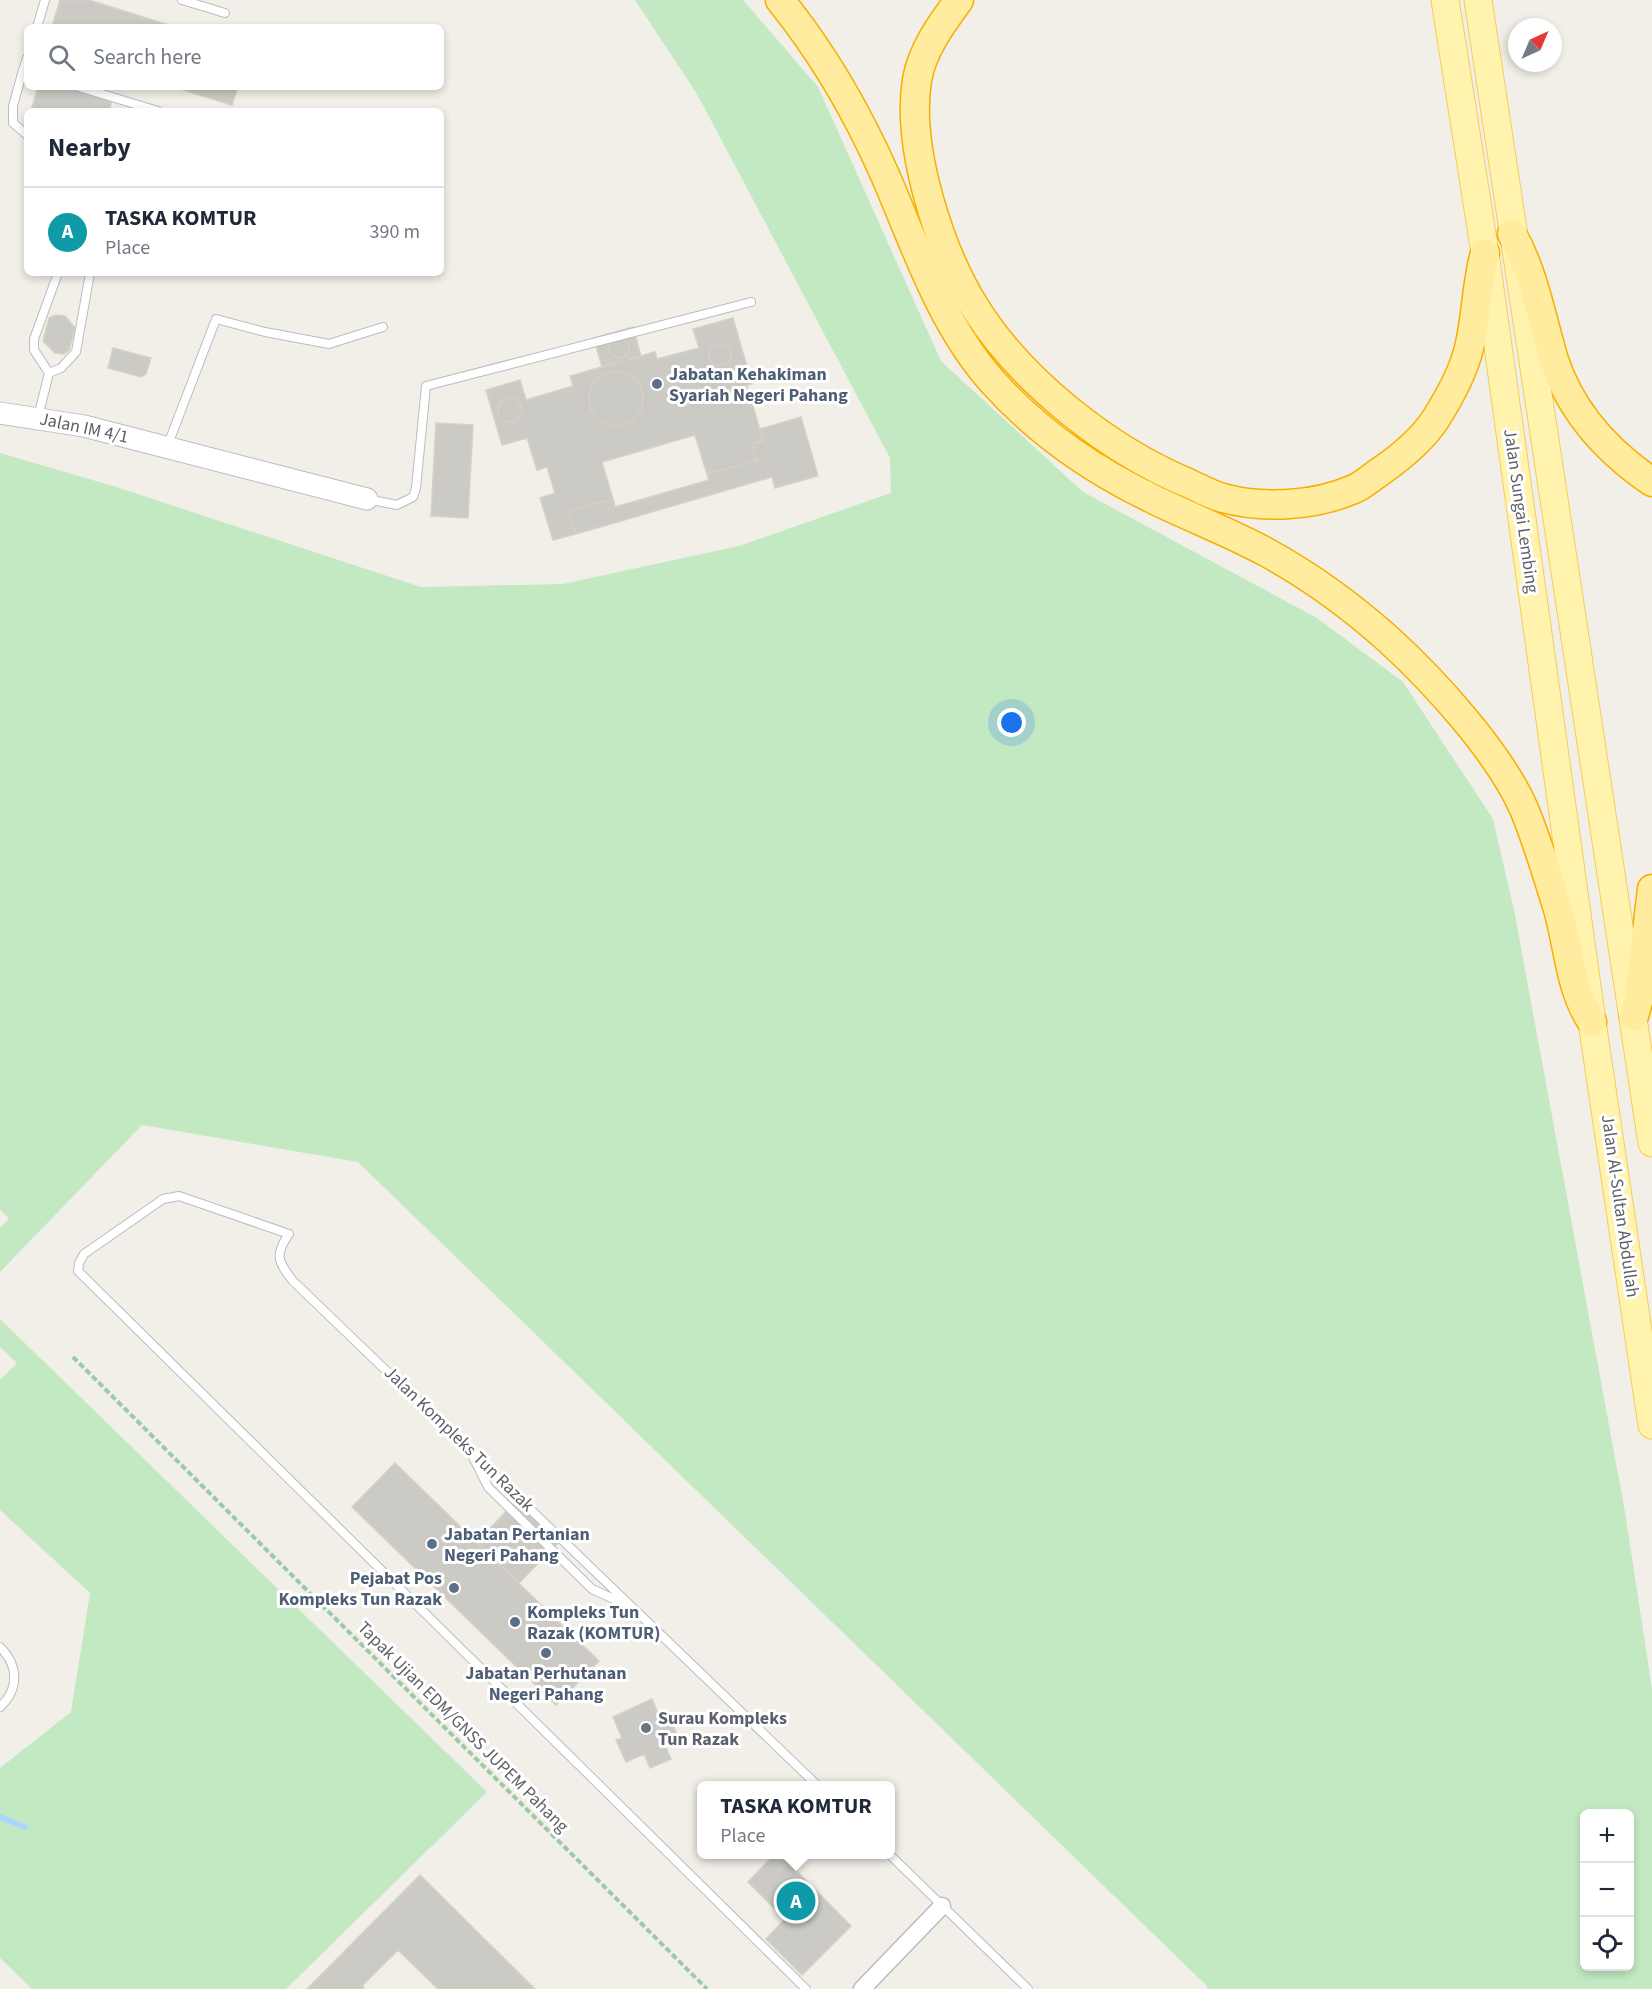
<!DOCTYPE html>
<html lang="en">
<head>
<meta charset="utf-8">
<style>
	:root { --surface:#fff; --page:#f6f6f7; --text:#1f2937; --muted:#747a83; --line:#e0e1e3; --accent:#0b8043 }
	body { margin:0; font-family:"Source Sans 3",sans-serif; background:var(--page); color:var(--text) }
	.controls { position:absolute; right:18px; bottom:18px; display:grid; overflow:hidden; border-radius:9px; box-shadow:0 3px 9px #0003 }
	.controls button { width:54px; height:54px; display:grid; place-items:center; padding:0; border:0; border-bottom:2px solid var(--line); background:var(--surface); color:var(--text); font:30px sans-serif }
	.compass { position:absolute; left:1508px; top:18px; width:54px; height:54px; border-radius:50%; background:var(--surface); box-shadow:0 3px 9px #0003; rotate:44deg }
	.you { position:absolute; left:1012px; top:723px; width:21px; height:21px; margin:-15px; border:4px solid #fff; border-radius:50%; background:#1a73e8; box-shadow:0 0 0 9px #1a73e833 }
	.badge { display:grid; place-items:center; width:39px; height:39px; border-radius:50%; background:var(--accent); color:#fff; font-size:20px; font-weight:700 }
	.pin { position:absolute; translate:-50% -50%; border:3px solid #fff; box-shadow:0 2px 6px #0006 }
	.popup { position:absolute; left:697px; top:1781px; width:198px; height:78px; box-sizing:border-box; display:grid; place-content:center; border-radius:9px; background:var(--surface); filter:drop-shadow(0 2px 4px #0005); font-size:20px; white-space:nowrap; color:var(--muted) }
	.popup b { font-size:22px; color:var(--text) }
	.popup::after { content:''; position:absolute; left:50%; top:100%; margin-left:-12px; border:12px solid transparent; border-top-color:var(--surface) }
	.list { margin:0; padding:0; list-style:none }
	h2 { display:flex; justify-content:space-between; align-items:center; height:78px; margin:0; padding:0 24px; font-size:26px }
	h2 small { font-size:20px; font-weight:400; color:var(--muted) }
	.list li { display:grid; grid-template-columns:39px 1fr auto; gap:18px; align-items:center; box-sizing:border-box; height:90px; padding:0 24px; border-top:2px solid var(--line) }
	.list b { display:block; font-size:22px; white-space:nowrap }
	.list p { margin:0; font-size:20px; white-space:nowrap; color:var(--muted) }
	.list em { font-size:20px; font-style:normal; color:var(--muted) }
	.icon { flex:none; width:33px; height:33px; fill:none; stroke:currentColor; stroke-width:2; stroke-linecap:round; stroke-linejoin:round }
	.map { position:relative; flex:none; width:1652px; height:1989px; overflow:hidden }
	.search { position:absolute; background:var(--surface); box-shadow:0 3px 9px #0003; left:24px; top:24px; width:420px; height:66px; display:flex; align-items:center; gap:15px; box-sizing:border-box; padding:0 21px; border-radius:9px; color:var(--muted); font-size:22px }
	.panel { position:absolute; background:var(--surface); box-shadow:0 3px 9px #0003; left:24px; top:108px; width:420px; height:168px; border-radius:9px }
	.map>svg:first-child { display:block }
</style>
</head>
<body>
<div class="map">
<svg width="1652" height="1989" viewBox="0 0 1652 1989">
	<rect width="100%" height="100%" fill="#f1efe7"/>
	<path fill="#c3e9c3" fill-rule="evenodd" d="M635,0h108l75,87 123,274 142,131 234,126 86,64 90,137 22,96 110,597 27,177v300h-446l2,-2 -850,-825 -216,-37 -142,147v-44l9,-9 -9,-10v-756l113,33 308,101 142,-3 176,-38 152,-53 -1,-35 -193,-364zM1584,1814h46v152h-46z
		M0,1319l487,473 -201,197h-254l-32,-31v-190l71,-56 19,-119 -90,-83v-130l17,-17 -17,-16z"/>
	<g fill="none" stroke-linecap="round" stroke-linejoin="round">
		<path stroke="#a9d8ff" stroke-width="6" d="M0,1817l25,10"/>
	</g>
	<path fill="#cccac4" stroke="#d6d1c5" stroke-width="1.5" d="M60,0h29l86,27h-123z
		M38,87h29l45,14 -3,10h-78z
		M174,87h64l-6,18z
		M56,315l9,1 10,12 -6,22 -5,4 -9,-1 -12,-12 6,-23z
		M733,318l19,66 -5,1 16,56 -11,3 5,16 -50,14 -12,-39 -93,27 11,37 -44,12 7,23 -23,6 -13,-42 15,-5 -8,-26 -10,3 -10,-32 -25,7 -16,-55 34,-10 6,20 47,-14 -3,-10 85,-24 2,7 42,-11 -6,-19z
		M633,327l8,29 -39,11 -8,-29z
		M609 348a10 10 0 1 1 20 0a10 10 0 1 1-20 0Z
		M709 355a11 11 0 1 1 22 0a11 11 0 1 1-22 0Z
		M113,348l38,10 -5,16 -5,3 -33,-9z
		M589 399a27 27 0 1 1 54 0a27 27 0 1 1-54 0Z
		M498 410a12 12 0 1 1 24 0a12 12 0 1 1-24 0Z
		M801,417l17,59 -43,12 -3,-11 -196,57 -7,-23 44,-12 2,8 94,-27 -2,-6 50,-14 -5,-16 11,-3 -3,-12z
		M436,423l37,2 -5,93 -37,-2z
		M395,1463l204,198 -43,44 -204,-198z
		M516,1501l43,41 -40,41 -42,-41z
		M652,1699l8,19 8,-4 11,25 -14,6 6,14 -21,9 -6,-14 -18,8 -10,-22 6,-2 -9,-21z
		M775,1854h5l71,72 -49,49 -36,-36 19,-20 -37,-37z
		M420,1875l115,114h-97l-40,-39 -36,36 3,3h-58z"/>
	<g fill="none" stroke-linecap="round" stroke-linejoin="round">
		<g stroke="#b9bcc1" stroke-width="10">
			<path id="service" d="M182,0l43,13
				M37,27l8,-27
				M23,70l4,-12
				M27,71l-4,-1 -10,36v17l14,12
				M79,87l79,24
				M49,373l12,-5 15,-16 14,-79
				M38,417l11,-44 -15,-23v-11l24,-66
				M167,447l49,-128 49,13 64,12 54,-17
				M367,499l30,6 16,-8 3,-9 10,-102 325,-84
				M470,1451l18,36 104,102 37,17
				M0,1647c19,19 19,42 0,60
				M889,1854l139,135
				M806,1989l-728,-718 1,-8 5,-9 79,-55 16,-3 110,38c-15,21 -11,28 4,47l525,505"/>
		</g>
		<g stroke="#b9bcc1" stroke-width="19">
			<path id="minor" d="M862,1989l80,-83"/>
		</g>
		<g stroke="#b9bcc1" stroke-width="23">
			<path id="tertiary" d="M0,413l84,13 283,73"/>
		</g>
		<g stroke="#f7cd59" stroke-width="29">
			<path id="primary" d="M1445,0l40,253 107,769 60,403
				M1478,0l174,1143"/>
		</g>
		<g stroke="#f8ae00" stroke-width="31">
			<path id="trunk" d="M780,0c42,52 78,114 105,175 30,69 55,147 106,205 45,51 103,91 164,120 37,18 76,33 111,52 44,24 85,54 122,87 46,42 111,113 136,170 13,31 23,65 33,97 12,39 12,82 35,116
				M959,0c-17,23 -37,50 -42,80 -11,68 23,172 59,229 46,73 133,141 212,174 11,5 23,12 35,15 41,11 92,8 131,-9 9,-4 18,-12 27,-18 20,-14 40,-30 54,-51 14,-22 28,-47 34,-72 8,-32 7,-64 16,-95
				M1512,234c22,39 29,83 42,126 17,52 54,92 98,122
				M1634,1016l5,-18 13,-109"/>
		</g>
		<path stroke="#9bcaa9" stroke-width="4" stroke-dasharray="6 3" stroke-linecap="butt" d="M73,1357l634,632"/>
		<use href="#service" stroke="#fff" stroke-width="8"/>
		<use href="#minor" stroke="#fff" stroke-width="16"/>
		<use href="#tertiary" stroke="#fff" stroke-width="21"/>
		<use href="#primary" stroke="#fff3ae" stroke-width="27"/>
		<use href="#trunk" stroke="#ffec9f" stroke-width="28"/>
	</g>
	<g fill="#5c6f8a" stroke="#fff" stroke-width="2">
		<circle cx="657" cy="384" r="6"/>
		<circle cx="432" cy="1544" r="6"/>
		<circle cx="454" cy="1588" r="6"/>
		<circle cx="515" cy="1622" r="6"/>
		<circle cx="546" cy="1653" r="6"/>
	</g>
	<circle fill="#6b7280" stroke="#fff" stroke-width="2" cx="646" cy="1728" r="6"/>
	<g text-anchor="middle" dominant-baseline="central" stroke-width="6" stroke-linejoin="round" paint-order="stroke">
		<g font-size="18" font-weight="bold" fill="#4e5e75" stroke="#fff" text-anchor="start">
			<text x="669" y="374">Jabatan Kehakiman<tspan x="669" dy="21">Syariah Negeri Pahang</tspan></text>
			<text x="444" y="1534">Jabatan Pertanian<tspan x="444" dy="21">Negeri Pahang</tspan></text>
			<text x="442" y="1578" text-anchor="end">Pejabat Pos<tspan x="442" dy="21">Kompleks Tun Razak</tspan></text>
			<text x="527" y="1612">Kompleks Tun<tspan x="527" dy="21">Razak (KOMTUR)</tspan></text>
			<text x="546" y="1673" text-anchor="middle">Jabatan Perhutanan<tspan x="546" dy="21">Negeri Pahang</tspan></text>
		</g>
		<g font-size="18" fill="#5e6268" stroke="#fff">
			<text transform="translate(84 428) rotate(12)">Jalan IM 4/1</text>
			<text transform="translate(1521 511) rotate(82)">Jalan Sungai Lembing</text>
			<text transform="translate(1620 1206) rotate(82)">Jalan Al-Sultan Abdullah</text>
			<text transform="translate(459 1439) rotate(44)">Jalan Kompleks Tun Razak</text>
			<text transform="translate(463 1727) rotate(45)">Tapak Ujian EDM/GNSS JUPEM Pahang</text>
		</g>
		<g font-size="18" font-weight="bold" fill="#5b616d" stroke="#fff" text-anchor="start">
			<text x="658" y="1718">Surau Kompleks<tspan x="658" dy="21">Tun Razak</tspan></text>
		</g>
	</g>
</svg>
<div class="controls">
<button>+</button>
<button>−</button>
<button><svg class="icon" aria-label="locate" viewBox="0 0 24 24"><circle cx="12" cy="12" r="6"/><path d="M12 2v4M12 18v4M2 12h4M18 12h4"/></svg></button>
</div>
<svg class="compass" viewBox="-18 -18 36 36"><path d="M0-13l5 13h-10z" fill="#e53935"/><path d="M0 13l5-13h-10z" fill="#747a83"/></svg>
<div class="you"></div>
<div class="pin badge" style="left:796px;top:1901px;background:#0f9aa8">A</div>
<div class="popup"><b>TASKA KOMTUR</b>Place</div>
<div class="search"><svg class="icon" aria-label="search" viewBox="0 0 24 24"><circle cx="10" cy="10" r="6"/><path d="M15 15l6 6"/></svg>Search here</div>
<section class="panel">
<h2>Nearby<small></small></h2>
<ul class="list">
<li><span class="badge" style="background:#0f9aa8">A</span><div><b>TASKA KOMTUR</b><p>Place</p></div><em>390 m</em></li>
</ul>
</section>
</div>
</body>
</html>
